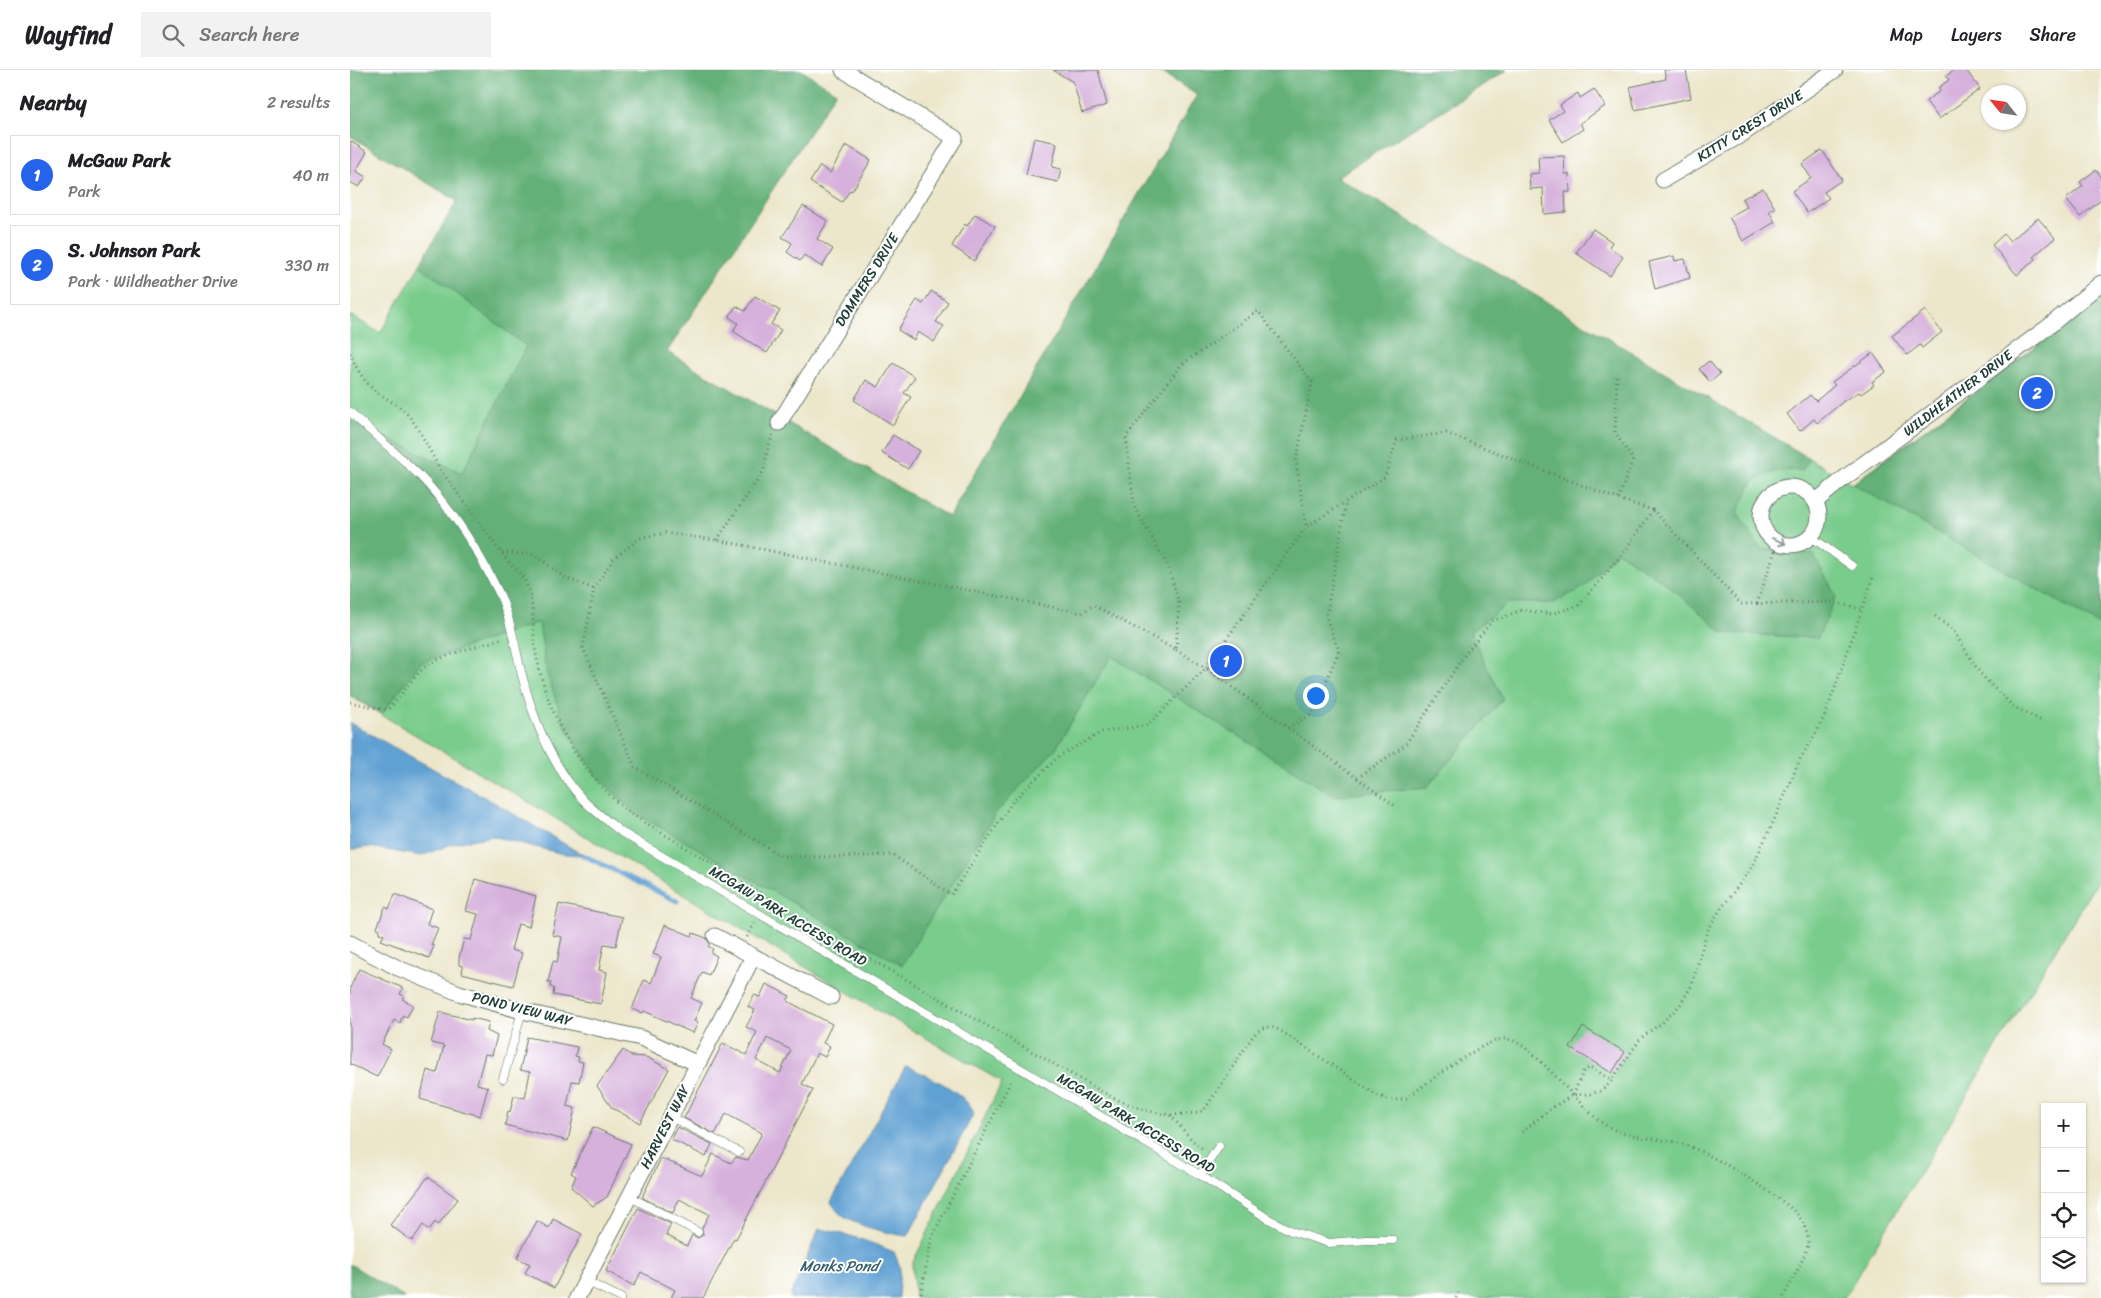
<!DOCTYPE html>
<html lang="en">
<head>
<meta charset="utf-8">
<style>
	:root { --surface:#fff; --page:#f2f2f2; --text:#202124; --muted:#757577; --line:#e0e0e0; --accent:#2563eb }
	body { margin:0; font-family:Sriracha,sans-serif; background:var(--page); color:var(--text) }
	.controls { position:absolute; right:15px; bottom:15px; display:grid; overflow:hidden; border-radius:0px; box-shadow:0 1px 4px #0004 }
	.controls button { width:45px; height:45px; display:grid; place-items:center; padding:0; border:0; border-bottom:1px solid var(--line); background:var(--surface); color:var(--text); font:25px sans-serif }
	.compass { position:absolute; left:1631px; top:15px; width:45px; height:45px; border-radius:50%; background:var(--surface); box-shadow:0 1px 4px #0004; rotate:300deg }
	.you { position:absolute; left:965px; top:625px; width:18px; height:18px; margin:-12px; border:4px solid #fff; border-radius:50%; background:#1a73e8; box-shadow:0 0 0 8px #1a73e833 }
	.badge { display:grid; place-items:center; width:32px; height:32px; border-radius:50%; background:var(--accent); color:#fff; font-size:16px; font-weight:700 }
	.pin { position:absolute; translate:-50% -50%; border:2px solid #fff; box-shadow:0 1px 5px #0006 }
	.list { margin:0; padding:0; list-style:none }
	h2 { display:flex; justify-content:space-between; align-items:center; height:65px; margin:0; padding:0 20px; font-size:21px }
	h2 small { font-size:16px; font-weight:400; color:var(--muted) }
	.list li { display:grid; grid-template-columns:32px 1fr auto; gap:15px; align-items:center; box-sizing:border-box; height:80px; margin:0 10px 10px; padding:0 10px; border:1px solid var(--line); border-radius:0px }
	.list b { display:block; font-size:19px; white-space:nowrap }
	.list p { margin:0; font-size:16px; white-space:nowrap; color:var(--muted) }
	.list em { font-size:16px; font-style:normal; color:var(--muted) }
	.icon { flex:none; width:28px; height:28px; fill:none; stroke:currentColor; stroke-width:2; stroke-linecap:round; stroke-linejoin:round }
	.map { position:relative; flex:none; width:1751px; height:1228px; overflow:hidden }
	header { display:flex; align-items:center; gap:30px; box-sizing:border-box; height:70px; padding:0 25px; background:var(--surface); border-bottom:1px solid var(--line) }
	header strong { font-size:24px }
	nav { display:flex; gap:28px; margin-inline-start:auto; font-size:18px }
	.search { width:350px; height:45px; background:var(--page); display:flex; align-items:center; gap:12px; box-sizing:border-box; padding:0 18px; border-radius:0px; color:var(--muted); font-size:19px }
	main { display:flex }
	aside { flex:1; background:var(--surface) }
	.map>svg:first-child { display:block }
</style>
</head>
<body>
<header>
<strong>Wayfind</strong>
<div class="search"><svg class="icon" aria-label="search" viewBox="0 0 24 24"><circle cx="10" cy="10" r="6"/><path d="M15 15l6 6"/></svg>Search here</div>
<nav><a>Map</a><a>Layers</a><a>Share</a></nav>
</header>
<main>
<aside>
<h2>Nearby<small>2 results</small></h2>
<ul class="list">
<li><span class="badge">1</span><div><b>McGaw Park</b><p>Park</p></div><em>40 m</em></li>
<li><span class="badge">2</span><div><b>S. Johnson Park</b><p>Park · Wildheather Drive</p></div><em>330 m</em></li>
</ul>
</aside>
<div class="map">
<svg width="1751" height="1228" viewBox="0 0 1751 1228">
	<rect width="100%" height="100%" fill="#fff"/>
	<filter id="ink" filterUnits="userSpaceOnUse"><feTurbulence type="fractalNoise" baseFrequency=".02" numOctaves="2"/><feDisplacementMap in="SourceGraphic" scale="10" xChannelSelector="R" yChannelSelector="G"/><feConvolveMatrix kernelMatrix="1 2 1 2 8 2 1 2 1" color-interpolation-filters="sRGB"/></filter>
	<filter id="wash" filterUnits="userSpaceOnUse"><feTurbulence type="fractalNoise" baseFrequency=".0096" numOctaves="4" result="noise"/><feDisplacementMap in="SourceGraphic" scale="20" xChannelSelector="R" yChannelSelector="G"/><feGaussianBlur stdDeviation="1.12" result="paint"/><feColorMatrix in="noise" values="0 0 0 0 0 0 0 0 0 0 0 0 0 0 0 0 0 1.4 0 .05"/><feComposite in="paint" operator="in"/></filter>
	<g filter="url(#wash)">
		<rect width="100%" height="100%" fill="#ece6ca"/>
		<path fill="#7acc8d" stroke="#4c8460" d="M808,0h349l-171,107 516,307 249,-187v578l-257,423h-929l-3,-34 90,-182 -123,-71 -529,-315v-381l30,18 65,-111 504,295 248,-422z"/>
		<path fill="#63b078" stroke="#417656" d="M0,0h451l35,22 -169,260 282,165 248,-422 -39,-25h349l-171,107 473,281 -6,12 -26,1 -24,10 -16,32 24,36 52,5 23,42 -18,42 -95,-5 -56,-49 -50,-33 -33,36 -31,16h-44l-39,29 33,67 -76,88 -93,9 -223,-140 -55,92 -60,65 -94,152 -267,-152 -40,-39 -30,-48 -19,-55 -7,-49 -119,41 -38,51 -32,-18v-275l112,52 64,-127 -107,-81 38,-64 -107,-65z
			M1745,233l6,4v319l-248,-142z
			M0,1194l55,34h-55z"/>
		<path fill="#60a1d3" stroke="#406f84" d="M0,653l147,81 86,51 -20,-1 -71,-18 -37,7 -34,13 -52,-9 -19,3z
			M556,996c23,11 56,23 68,47l-66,123c-15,-1 -53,-11 -64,-19 -6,-4 -9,-9 -13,-15z
			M469,1159c27,4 51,13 75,23l6,15 -2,31h-107v-4z"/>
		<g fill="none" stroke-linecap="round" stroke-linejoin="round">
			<path stroke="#60a1d3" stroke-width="5" d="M233,785l94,46"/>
		</g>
		<g id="blocks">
			<path fill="#d6b1dc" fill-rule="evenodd" d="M703,0h45l9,35 -25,8 -9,-31z
				M1314,0h22l5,28 -56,12 -5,-23 36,-8z
				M1604,0h12l14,19 -41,30 -13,-18 14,-10 -2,-3 11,-8 -3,-4z
				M1244,19l11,17 -25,17 3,6 -20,13 -14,-22 14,-9 -3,-6 18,-12 2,5z
				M684,68l23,5 -5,24 9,2 -3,13 -32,-7z
				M0,71l17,11 -11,19 10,6 -7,10 -9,-5z
				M496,75l25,15 -19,31 -2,-1 -8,12 -32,-20 10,-16 10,7z
				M1472,80l20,30 -18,12 5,6 -22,15 -15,-22 19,-13 -9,-14z
				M1214,86l1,18h4l1,18h-5l1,20 -22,2 -1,-26 -13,1 -1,-15 10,-1 -1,-16z
				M1746,100l5,6v24l-21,17 -14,-18 17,-13 -3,-4z
				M1413,118l12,20 -6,3 6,11 -32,19 -14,-24 18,-10 -5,-8z
				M453,136l25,15 -11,18 16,10 -11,18 -18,-12 -4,6 -13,-9 5,-9 -10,-6z
				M625,144l20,12 -21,35 -22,-15 13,-22 2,2z
				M1688,148l17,20 -21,18 2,3 -19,16 -25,-30 12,-11 6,7z
				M1243,159l19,13 -3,5 14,10 -13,19 -34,-23z
				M1324,186l1,5 10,-2 5,19 -35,11 -6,-27z
				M581,221l17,11 -12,20 8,4 -10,16 -16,-10 -4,8 -16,-10 19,-30 6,4z
				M405,226l25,15 -9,13 10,6 -14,23 -34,-22 5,-8 -9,-6 7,-11 9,5z
				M1575,240l17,22 -20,16 -2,-3 -13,10 -15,-19z
				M1523,283l13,19 -14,10 2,3 -13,9 -2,-2 -14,8 -28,23 -3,-4 -14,12 -13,-17 23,-19 6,6 19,-16 -3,-3z
				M1359,291l11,13 -10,8 -11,-13z
				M543,293l22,14 -11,16 7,4 -18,28 -39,-25 12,-20 12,7z
				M543,365l26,16 -11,18 -26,-16z
				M125,809l61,17 -7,31 -11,-3 -7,26 11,3 -9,33 -51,-13 1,-7 -4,-1v-7l5,-19 7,1 7,-26 -12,-3z
				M45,824l37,15 -5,15 11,4 -7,17 3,1 -5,12 -48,-18 3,-5 -5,-2 1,-4 -3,-1 8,-21 4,2z
				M209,834l63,13 -6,29 -12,-2 -5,26 8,2 -6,32 -48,-9 1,-7 -4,-1 1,-5h-3l5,-21 4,1 5,-25 -10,-2z
				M315,855l27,11 1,-3 13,5 4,6 -2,2 5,3 -2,4 6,3 -8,19 -7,-3 -11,26 11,5 -8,18 4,1 -5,11 -49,-22 -1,2 -11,-4 12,-29 7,3 10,-26 -8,-3z
				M9,899l44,19 -3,6 4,2 -2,3 11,6 -6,12 -4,-2 -3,8 -6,-3 -12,24 9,5 -14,28 -27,-13v-76z
				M416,914l24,12 -3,5 45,23 -9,19 7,3 -5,11 -8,-4 -15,31 11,6 -77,149 -2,-1 -31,60h-32l4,-8 -34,-18 -7,14 -28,-15 32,-63 33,16 -5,11 21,11 5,-11 6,3 5,-3 -1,-7 7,-14 -30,-15 -6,14 -30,-15v-3l18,-37 41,18 11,-22 18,9 5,-6 12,3 14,-27 -36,-19 -11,20 -31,-16 39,-75 23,12 11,-23 -11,-5 9,-17 -7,-3 6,-12 6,2zM417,968l24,12 -11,23 -24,-13z
				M90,942l32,8v-2l17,4 -2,9 10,5 -5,19 -7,-1 -8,30 11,3 -8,29 -60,-17 7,-29 10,3 7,-27 -13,-3z
				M1233,957l42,25 -13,21 -42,-25z
				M177,967l50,10 -2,9 4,1 -1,4 5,1 -4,20 -7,-1 -5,25 8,2 -7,33 -63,-16 3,-14 2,1 4,-16 11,2 5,-26 -10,-2z
				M273,980l9,6 14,1 23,12 -29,54 -28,-15 -15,-22z
				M243,1057l38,17 -24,53 -14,9 -22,-19 5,-11 -5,-3z
				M327,1057l35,17 -6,13 -35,-18z
				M78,1107l30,22 -20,26 -3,-3 -6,8 -6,-5 -11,16 -22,-16z
				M203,1149l29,15 -28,54 -29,-15 5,-9 -13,-6 20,-37 12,7z"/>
		</g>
	</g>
	<g filter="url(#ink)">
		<use href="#blocks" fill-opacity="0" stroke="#677868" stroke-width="1"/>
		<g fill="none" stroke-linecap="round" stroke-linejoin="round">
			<g stroke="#677868" stroke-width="9">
				<path id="service" d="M0,342c23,22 48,42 70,64 33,34 59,76 80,119 13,29 16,61 25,91 11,40 30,83 58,114 11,11 25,21 38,32l579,343 67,43 24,13 38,12 37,-3h27
					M1460,466l42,30
					M153,1009l19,-68
					M321,1047l68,35
					M850,1105l19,-29
					M280,1127l68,35
					M236,1211l35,17"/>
			</g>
			<g stroke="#677868" stroke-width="17">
				<path id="minor" d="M1313,110l78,-45 94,-65
					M429,353l176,-285 -112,-68
					M1411 446a29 29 0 1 1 58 0a29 29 0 1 1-58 0Z
					M1465,432l28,-23 205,-152 53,-44
					M365,866l116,61
					M0,873l48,25 61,25 63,18 119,27 57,26
					M227,1228l176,-341"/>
			</g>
			<path stroke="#677868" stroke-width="3" stroke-dasharray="1 4" stroke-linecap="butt" d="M0,283c6,15 14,30 28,40 10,7 21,12 30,22 15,18 22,39 35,58 20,27 40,55 60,82 6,9 18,17 22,26 10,19 7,46 10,67 11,66 44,125 96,166l208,127 276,158 29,11 26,5 27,-2 7,-3 7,-10 42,-64c9,-11 16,-11 28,-5l94,63 16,7 15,-3c21,-14 78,-60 100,-59 24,0 75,71 99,86 24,14 48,12 73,18 26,5 103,53 120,72 6,8 10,18 10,28 0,10 -20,44 -25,55
				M1267,306l-2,56 18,28 -15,39
				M367,470l47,-70 4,-23 5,-12
				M152,483l31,1 33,24 28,11
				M1407,534l21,-62
				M1585,546l18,14 26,42 15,16 20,19 28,14
				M826,580l30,18 100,-141
				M0,632l37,8c15,-13 23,-31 39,-44 9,-8 61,-23 77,-28
				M938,658l24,-14 27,-63 -13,-34 20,-115
				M1007,708l48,-33 61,-92 26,-32 30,-11 29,4 27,-8 44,-51 31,-45
				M1044,735l-188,-137 -58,57 -46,7 -43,24 -46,45 -62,94 -58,-40 -55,2 -57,-1 -146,-89 -52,-119 11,-59 20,-31 26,-20 25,-5 51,7 366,73 11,-8 83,45 3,-47 -11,-37 -34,-60 -8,-69 55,-72 77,-54 54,71 -16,79 10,66 79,-50 12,-37 49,-7 172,66 35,11 88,94 91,-2 29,7
				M397,867l8,-15
				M1223,1025l10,-23 7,-5 22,13
				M820,1045l23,26 11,9
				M1172,1062l31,-25 20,-12 17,-1 11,-3 8,-7 32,-46 22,-16 17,-17 12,-20 15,-54 13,-21 30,-40 22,-45 28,-66 15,-24 13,-27 45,-131
				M570,1228l12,-61 80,-158
				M1106,1228l2,-5"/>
			<use href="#service" stroke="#fff" stroke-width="8"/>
			<use href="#minor" stroke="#fff" stroke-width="15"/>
		</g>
		<defs><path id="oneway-shaft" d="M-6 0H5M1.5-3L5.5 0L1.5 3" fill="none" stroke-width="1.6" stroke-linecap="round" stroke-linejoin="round" transform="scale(1.25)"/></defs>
		<use stroke="#8f9e9a" href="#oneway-shaft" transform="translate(1429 471) rotate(23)"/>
	</g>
	<g text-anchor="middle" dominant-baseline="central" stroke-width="4" stroke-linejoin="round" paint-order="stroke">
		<g font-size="14" fill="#1f3d34" stroke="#fff">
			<text transform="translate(1400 56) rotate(-32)">KITTY CREST DRIVE</text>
			<text transform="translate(517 210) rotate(-58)">DOMMERS DRIVE</text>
			<text transform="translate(1608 323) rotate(-37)">WILDHEATHER DRIVE</text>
			<text transform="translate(438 846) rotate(31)">MCGAW PARK ACCESS ROAD</text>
			<text transform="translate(172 939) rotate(14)">POND VIEW WAY</text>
			<text transform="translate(786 1053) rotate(31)">MCGAW PARK ACCESS ROAD</text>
			<text transform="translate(315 1057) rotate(-63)">HARVEST WAY</text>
		</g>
		<g font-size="15" font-style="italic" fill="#36606c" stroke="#fff">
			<text x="489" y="1196">Monks Pond</text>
		</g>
	</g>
</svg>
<div class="controls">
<button>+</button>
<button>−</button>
<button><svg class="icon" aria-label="locate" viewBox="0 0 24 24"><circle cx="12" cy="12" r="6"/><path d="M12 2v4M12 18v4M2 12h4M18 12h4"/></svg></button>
<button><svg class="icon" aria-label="layers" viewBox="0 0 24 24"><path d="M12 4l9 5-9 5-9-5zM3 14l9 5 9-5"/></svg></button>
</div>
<svg class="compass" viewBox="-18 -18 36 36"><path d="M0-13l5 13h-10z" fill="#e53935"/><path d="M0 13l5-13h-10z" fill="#757577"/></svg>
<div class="you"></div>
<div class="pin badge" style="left:876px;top:591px">1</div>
<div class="pin badge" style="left:1687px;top:323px">2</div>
</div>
</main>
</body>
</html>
